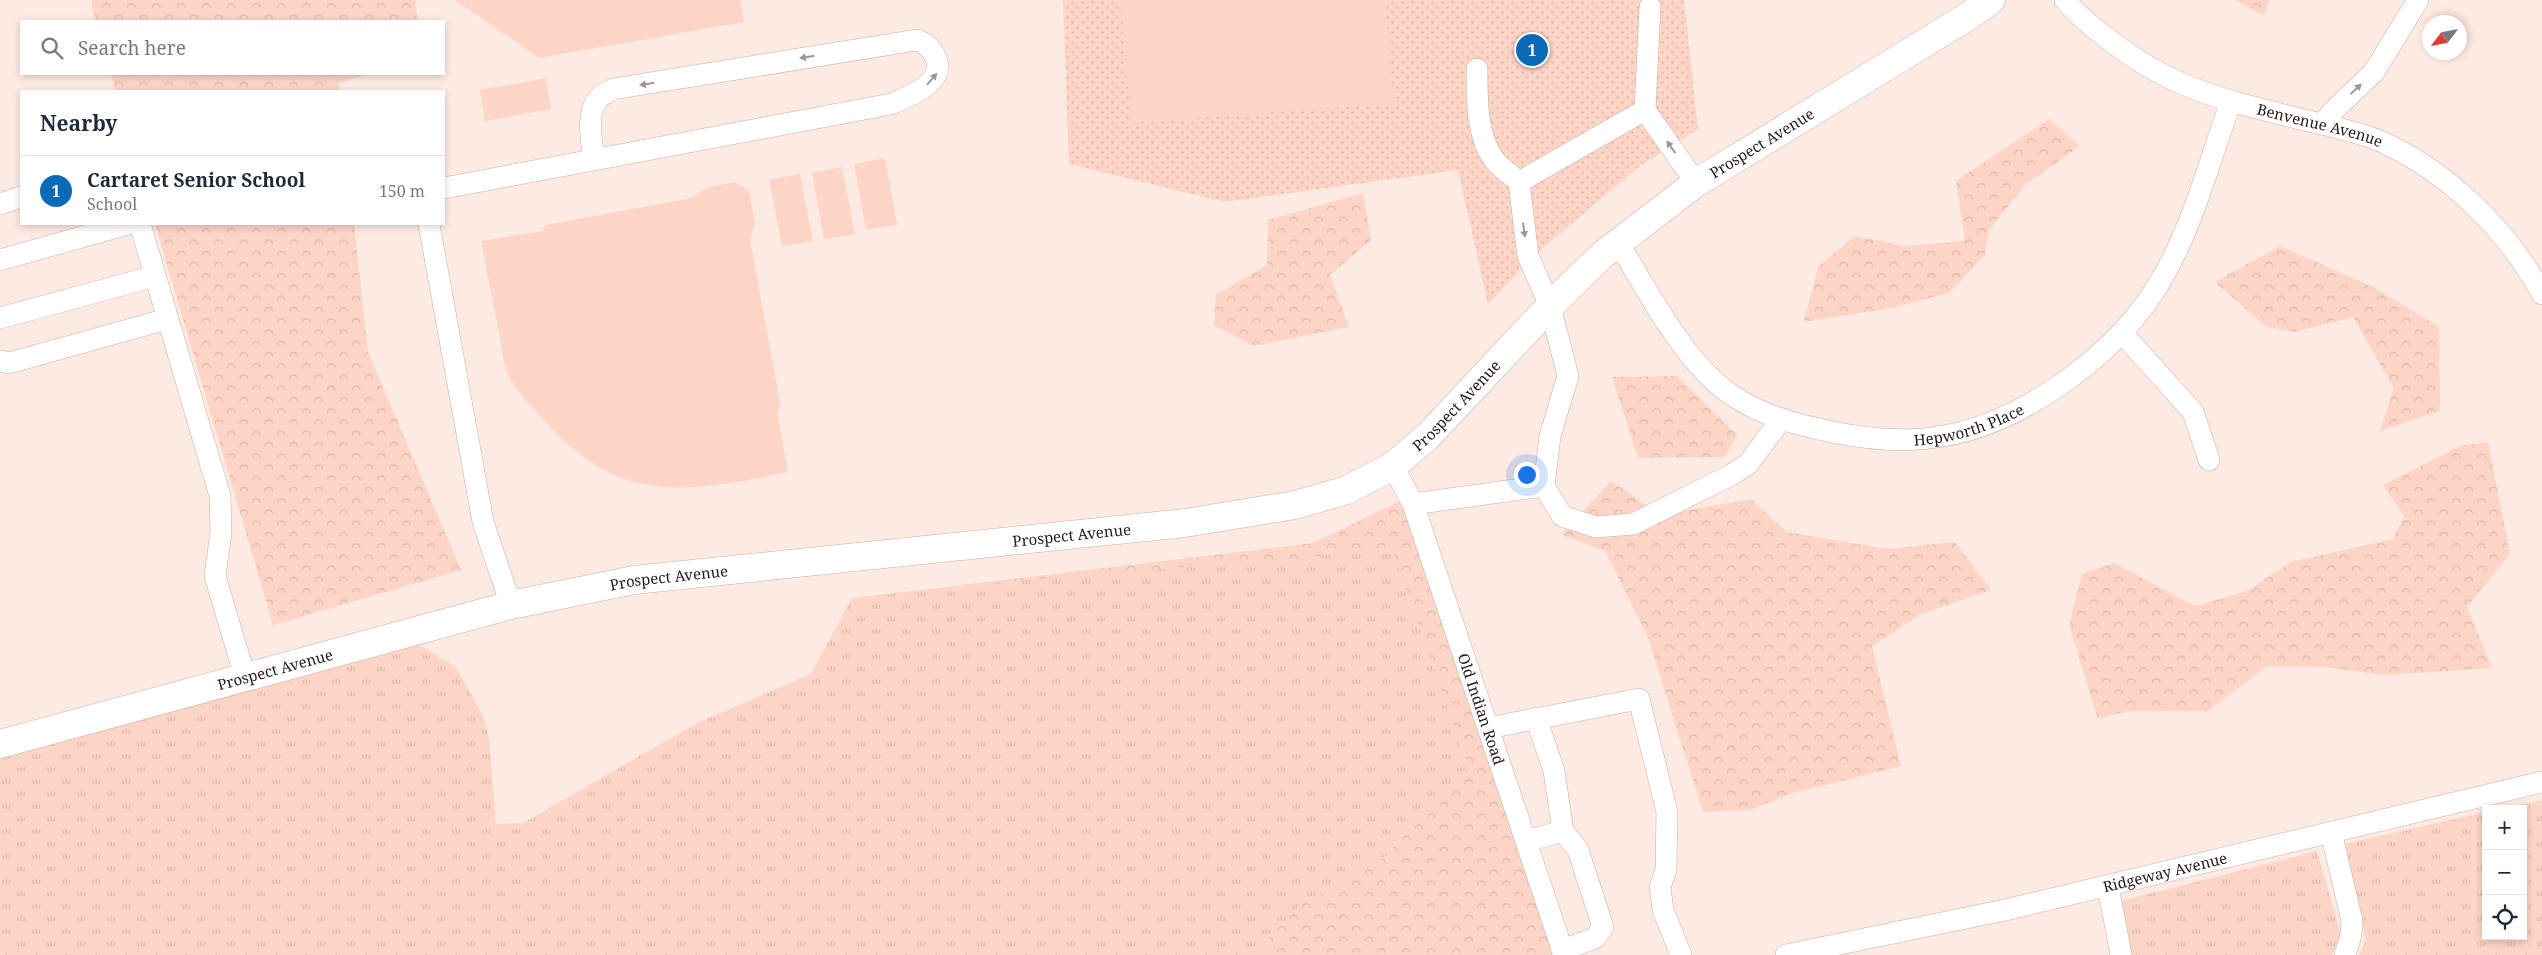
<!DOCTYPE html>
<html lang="en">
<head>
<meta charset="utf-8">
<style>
	:root { --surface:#fff; --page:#f2f2f3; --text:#1f2937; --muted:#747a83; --line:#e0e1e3; --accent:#0a6ab7 }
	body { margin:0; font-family:"Noto Serif",serif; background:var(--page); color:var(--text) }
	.controls { position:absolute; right:15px; bottom:15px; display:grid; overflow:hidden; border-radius:0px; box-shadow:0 2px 8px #0003 }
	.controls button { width:45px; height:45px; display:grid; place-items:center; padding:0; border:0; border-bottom:1px solid var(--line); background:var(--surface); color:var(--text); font:25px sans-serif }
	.compass { position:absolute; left:2422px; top:15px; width:45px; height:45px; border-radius:50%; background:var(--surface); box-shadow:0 2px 8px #0003; rotate:238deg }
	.you { position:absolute; left:1526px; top:474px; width:18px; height:18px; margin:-12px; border:4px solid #fff; border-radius:50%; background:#1a73e8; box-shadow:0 0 0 8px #1a73e833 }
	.badge { display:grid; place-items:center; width:32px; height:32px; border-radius:50%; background:var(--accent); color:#fff; font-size:16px; font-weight:700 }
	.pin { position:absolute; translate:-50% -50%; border:2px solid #fff; box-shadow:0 1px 5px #0006 }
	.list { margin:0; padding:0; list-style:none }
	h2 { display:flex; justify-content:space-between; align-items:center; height:65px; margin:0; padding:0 20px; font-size:21px }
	h2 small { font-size:16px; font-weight:400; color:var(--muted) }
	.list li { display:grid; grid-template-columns:32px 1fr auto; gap:15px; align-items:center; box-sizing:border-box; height:70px; padding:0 20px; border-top:1px solid var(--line) }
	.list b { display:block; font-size:19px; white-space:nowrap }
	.list p { margin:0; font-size:16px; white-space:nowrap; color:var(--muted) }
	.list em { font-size:16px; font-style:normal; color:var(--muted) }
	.icon { flex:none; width:28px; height:28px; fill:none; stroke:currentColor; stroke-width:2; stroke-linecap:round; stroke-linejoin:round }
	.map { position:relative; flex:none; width:2542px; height:955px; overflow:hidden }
	.search { position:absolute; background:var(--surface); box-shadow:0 2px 8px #0003; left:20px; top:20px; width:425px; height:55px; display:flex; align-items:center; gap:12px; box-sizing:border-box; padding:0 18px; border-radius:0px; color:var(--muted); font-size:19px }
	.panel { position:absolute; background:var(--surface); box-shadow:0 2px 8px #0003; left:20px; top:90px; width:425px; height:135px; border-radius:0px }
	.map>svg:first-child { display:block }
</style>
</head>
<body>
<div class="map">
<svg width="2542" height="955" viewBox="0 0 2542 955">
	<defs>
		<pattern id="grass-tufts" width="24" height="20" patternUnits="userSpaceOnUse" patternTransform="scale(1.25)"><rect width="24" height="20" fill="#fdd5c6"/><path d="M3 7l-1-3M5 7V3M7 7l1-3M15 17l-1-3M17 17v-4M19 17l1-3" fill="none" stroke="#d9b6a9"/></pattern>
		<pattern id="forest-crowns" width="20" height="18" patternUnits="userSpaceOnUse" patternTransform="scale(1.25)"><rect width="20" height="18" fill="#fdd5c6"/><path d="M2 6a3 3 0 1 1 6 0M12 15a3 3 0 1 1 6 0" fill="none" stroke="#d9b6a9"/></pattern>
		<pattern id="park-dots" width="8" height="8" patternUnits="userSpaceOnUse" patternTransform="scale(1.25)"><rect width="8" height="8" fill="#fdd5c6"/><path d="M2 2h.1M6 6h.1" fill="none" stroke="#d9b6a9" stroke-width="1.8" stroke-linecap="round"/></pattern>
	</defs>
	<rect width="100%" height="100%" fill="#fdeae3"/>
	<path fill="url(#grass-tufts)" d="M1392,549l76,216 -31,43 -28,20 -23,28 -26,18 -55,26 -34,35 -6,20h-1265v-196l252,-69 161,-49 43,26 27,49 6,23 7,85 27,-1 174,-100 114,-49 41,-76 112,-13z
		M2542,800v155h-183l7,-15 -22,-96 142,-32v124h37v-127h-21z
		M2317,851l24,84 -9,20h-202l-13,-53z"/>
	<path fill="url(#forest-crowns)" d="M92,0h323l3,21h-322l-4,-13z
		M2235,0h34l-5,16z
		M111,74h258l-31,9 1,8h-223z
		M2049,119l31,27 -54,38 -37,46 -4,25 -36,38 -57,15 -89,14 16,-56 36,-30 50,10 60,-5 -9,-60z
		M1363,193l8,47 -41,35 19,52 -95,19 -40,-20 2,-31 51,-30 1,-45z
		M155,224h199l14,128 93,218 -188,55z
		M2280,246l95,42 64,39 1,84 -60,20 14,-43 -41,-71 -58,15 -28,-5 -52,-45z
		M1677,376l60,59 -12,22 -87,1 -26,-81z
		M2488,442l22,112 -43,53 25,61 -106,7 -63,-8 -56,-1 -59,45h-81l-29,8 -29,-94 13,-51 32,-11 81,43 52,-15 44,-29 102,-23 11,-23 -21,-31 77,-39z
		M1611,481l50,34 90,-16 36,33 100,17 68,-7 36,48 -70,24 -49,32 29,120 -108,27 -43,17 -47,2 -55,-174 -43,-87 -43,-16z
		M1404,499l156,456h-295l6,-20 34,-35 55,-26 26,-18 23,-28 28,-20 31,-43 -76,-215 -448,37 369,-44z"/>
	<path fill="url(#park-dots)" d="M1063,0h621l14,129 -58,37 -103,87 -49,51 -30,-134 -234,32 -155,-38z"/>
	<path fill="#fdd5c6" d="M455,0h285l4,22 -205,36z
		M1121,0h264l9,103 -263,20z
		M546,78l5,31 -66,12 -5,-31z
		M885,158l12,67 -31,5 -12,-66z
		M842,167l13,67 -31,5 -12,-66z
		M800,174l13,67 -31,5 -13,-66z
		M734,182l15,9 6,32 -5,17 31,167 -4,5 11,60c-101,21 -169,34 -244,-52 -12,-14 -30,-30 -37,-48 -5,-14 -6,-30 -9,-45 -6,-28 -11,-57 -17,-86l61,-10 3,-6 147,-27 14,-10z"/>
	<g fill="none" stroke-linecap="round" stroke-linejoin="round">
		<g stroke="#cbada2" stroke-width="22">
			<g id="minor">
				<path id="s1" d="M2065,0c12,15 27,27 42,38 62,50 114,61 189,80 28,7 57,12 84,23 67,30 127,88 162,153"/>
				<path d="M1650,7l-5,103 51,73"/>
				<path d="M1477,69c0,30 -1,67 18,92 7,8 16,14 24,21l9,74 22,50 18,70 -18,60 -6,50 18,30 34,11 37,-3 98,-49 17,-11 32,-43"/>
				<path d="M2323,124l11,-14 40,-38 44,-72"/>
				<path d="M1519,182l126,-72"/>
				<path d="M444,188l447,-84c17,-7 55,-21 45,-46 -4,-9 -10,-15 -19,-18l-304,49c-4,3 -10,5 -14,9 -14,14 -7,45 -5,62"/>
				<path d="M0,204l21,-7"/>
				<path d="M140,224l80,272 1,36 -6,44 30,101"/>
				<path d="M429,224l54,298 28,83"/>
				<path id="s2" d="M1618,242c29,48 66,120 112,152 32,22 65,30 102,38 35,7 70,11 105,5 80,-11 172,-77 216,-144 38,-58 54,-126 78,-191"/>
				<path d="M0,260l128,-36"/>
				<path d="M0,318l155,-42"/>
				<path d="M2122,333l71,79 16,48"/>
				<path d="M0,361l9,2 158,-44"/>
				<path id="s3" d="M1393,466l20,38 151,451"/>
				<path d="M1413,504l131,-18"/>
				<path d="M1488,728l151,-29 28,113 -1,58 -6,17 3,23 18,45"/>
				<path d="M2331,832l21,89 -1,14 -6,20"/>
				<path d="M1526,841l37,-10 -9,-60 -18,-53"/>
				<path d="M2108,886l13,69"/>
				<path d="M1562,950l33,-12 8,-11 -25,-77 -15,-19"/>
				<path id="s4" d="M1786,955l219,-45 537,-128"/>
			</g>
		</g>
		<g stroke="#cbada2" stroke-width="29">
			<g id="major">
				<path id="s5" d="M0,744l511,-139 123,-25 551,-57 110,-18 52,-15 46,-24 35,-30 122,-130 51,-50 95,-73 271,-166 24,-17"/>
			</g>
		</g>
		<use href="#minor" stroke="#fff" stroke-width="21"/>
		<use href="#major" stroke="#fff" stroke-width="28"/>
	</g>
	<defs><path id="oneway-solid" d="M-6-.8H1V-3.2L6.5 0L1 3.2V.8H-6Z" transform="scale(1.25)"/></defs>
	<g fill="#9d9896">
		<use href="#oneway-solid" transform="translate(807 57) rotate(171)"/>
		<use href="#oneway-solid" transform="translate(932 79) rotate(-49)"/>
		<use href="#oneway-solid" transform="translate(647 84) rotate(171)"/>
		<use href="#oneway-solid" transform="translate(2356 89) rotate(-43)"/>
		<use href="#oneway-solid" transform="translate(1671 147) rotate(-125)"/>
		<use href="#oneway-solid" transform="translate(1524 230) rotate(82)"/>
	</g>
	<g text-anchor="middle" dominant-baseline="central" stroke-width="5" stroke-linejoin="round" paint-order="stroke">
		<g font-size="15" fill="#251a16" stroke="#fcfcfc">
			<text stroke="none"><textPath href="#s1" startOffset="289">Benvenue Avenue</textPath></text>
			<text stroke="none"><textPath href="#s5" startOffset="1919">Prospect Avenue</textPath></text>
			<text stroke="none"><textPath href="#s5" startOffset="1514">Prospect Avenue</textPath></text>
			<text stroke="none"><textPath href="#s2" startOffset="439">Hepworth Place</textPath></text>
			<text stroke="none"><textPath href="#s5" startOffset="1095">Prospect Avenue</textPath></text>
			<text stroke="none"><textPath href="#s5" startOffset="690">Prospect Avenue</textPath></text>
			<text stroke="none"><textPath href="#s5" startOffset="285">Prospect Avenue</textPath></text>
			<text stroke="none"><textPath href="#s3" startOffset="259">Old Indian Road</textPath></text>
			<text stroke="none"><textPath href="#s4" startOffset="388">Ridgeway Avenue</textPath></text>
		</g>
	</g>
</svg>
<div class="controls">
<button>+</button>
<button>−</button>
<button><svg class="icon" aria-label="locate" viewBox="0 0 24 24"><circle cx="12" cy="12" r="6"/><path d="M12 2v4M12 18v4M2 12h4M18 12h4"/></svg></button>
</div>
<svg class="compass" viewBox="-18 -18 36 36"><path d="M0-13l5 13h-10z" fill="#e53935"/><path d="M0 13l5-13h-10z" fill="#747a83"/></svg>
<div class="you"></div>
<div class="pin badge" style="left:1532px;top:50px">1</div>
<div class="search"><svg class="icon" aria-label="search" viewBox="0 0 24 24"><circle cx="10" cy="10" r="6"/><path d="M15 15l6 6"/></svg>Search here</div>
<section class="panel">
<h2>Nearby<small></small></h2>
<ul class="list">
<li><span class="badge">1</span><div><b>Cartaret Senior School</b><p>School</p></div><em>150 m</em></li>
</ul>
</section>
</div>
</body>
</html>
